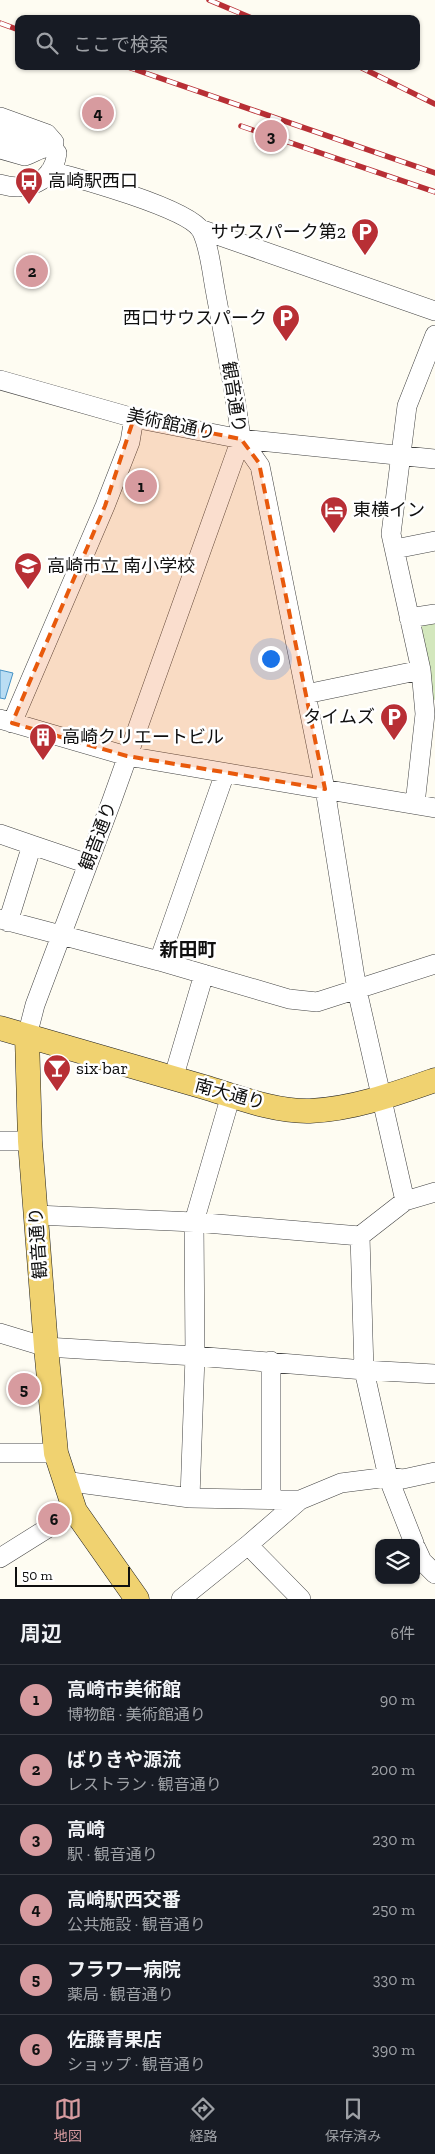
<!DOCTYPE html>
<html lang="ja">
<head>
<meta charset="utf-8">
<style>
	:root { --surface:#171b24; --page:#242831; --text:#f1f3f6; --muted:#9ea1a6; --line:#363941; --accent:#d79b9f }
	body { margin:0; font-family:"Zilla Slab","Noto Sans JP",serif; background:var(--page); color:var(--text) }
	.controls { position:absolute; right:15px; bottom:15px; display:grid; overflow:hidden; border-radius:10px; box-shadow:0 1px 4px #0004 }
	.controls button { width:45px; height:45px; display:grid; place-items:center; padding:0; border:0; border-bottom:1px solid var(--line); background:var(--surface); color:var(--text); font:25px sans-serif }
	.scale { position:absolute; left:15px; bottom:12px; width:115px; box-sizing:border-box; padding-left:5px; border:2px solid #0f0f0f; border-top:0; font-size:14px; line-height:18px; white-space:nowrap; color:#0f0f0f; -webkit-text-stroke:4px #fff; paint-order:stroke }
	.you { position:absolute; left:270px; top:658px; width:18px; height:18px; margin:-12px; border:4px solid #fff; border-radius:50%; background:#1a73e8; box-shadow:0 0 0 8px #1a73e833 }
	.badge { display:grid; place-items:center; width:32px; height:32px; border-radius:50%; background:var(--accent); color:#111; font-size:16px; font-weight:700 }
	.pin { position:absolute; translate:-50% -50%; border:2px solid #fff; box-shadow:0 1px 5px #0006 }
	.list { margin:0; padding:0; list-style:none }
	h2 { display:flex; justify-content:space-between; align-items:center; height:65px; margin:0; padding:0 20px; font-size:21px }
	h2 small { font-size:16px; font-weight:400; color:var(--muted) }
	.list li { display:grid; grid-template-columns:32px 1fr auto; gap:15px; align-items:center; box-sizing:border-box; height:70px; padding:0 20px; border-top:1px solid var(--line) }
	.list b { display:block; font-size:19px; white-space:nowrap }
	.list p { margin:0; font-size:16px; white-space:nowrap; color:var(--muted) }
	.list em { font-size:16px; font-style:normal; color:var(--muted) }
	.icon { flex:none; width:28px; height:28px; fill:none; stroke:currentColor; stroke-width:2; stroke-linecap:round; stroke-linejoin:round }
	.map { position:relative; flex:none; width:435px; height:1599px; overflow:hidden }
	.search { position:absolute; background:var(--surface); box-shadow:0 1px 4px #0004; left:15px; right:15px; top:15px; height:55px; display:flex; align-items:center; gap:12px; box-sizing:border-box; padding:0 18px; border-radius:10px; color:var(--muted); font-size:19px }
	.sheet { height:485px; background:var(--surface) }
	nav { display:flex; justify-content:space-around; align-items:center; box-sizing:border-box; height:70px; border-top:1px solid var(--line); background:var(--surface); font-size:14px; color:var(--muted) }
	nav a { display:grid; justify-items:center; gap:2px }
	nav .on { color:var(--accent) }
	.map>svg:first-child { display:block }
</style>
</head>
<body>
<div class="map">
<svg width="435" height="1599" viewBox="0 0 435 1599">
	<rect width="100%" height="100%" fill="#fefcf2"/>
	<path fill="#d3e7bd" d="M435,621v79l-3,-1 -13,-69 4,-6z"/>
	<path fill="#baddf3" stroke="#4592c6" d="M0,670l13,3 -8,26 -5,-1z"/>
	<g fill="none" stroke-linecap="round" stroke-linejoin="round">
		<g stroke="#424242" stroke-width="20">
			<path id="minor" d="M0,117l47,17 7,8 -1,7
				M0,131l45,16
				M0,149l25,7c13,-4 20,-14 32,-3 -4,30 -31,39 -57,31
				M200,229l235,82
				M0,380l134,38 107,21 194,20
				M241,439l19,27 65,323 32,201 48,211
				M395,549l40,-8
				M409,618l26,-4
				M306,694l115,-24
				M0,719l127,37 308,52
				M12,723l93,-217 25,-64 4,-24
				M415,804l10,-90 -4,-44 -30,-136 16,-128 28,-71
				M0,834l32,11 -24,77
				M32,845l56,19
				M0,919l159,42 130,38 28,3 118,-38
				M159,961l66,-188
				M27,1036l8,-31 77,-205 129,-361c-6,-50 -17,-100 -26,-150 -3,-16 -6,-45 -14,-59 -14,-22 -123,-52 -151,-59
				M173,1079l31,-105
				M0,1141h30
				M36,1215l158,7 166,14 45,-35 30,-9
				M360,1236l4,134 24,107 26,66
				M0,1333l46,14 149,9 169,14 71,4
				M0,1453h56
				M64,1481l126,17 110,2 41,-17 47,-6 15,2 32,-7
				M190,1498l5,-142 -1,-134 37,-127
				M271,1499v-138
				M248,1545l53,54
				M416,1548l6,13 13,13
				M0,1558l75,-47
				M181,1599l67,-54 52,-45"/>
		</g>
		<g stroke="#202020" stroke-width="25">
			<path id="major" d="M0,1028c68,20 136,40 204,59 33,10 71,25 106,24 43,-2 85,-17 125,-31
				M27,1036l3,105 16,206 10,106 19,58 62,88"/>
		</g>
		<use href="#minor" stroke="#fff" stroke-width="19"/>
		<use href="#major" stroke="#f0d270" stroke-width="24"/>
		<g stroke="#b82f35" stroke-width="5.5">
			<path id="rail" d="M209,0l45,19
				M0,23l19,7
				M125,66l310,107
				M358,66l77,38
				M241,126l194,66"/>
		</g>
		<use href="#rail" stroke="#fff" stroke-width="4" stroke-dasharray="11" stroke-linecap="butt"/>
	</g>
	<path fill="#e8590c" fill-opacity="0.2" stroke="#e8590c" stroke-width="4" stroke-dasharray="10 6" stroke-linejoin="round" d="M134,418l107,21 18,24 66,326 -198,-33 -115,-33 93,-217z"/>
	<defs>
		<g id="bus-pin" transform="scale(1.4375)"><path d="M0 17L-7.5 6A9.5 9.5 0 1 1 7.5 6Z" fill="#b82f35" stroke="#fff"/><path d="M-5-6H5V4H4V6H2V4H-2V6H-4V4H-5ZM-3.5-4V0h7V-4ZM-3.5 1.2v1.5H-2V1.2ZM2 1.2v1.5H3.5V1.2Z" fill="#fff"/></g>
		<g id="parking-pin" transform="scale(1.4375)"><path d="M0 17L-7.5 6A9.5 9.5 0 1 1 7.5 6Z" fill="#b82f35" stroke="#fff"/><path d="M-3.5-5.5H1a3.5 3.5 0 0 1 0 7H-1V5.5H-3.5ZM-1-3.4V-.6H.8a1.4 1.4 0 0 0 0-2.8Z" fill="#fff"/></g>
		<g id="hotel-pin" transform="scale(1.4375)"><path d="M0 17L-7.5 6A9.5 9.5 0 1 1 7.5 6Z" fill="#b82f35" stroke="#fff"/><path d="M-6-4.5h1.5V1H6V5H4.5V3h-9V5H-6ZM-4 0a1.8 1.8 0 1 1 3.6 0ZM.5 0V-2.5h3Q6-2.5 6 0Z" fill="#fff"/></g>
		<g id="school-pin" transform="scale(1.4375)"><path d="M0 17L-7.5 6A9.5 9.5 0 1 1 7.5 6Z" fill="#b82f35" stroke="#fff"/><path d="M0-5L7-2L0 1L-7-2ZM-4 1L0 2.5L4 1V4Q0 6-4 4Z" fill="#fff"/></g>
		<g id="building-pin" transform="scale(1.4375)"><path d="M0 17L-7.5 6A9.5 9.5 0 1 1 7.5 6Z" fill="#b82f35" stroke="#fff"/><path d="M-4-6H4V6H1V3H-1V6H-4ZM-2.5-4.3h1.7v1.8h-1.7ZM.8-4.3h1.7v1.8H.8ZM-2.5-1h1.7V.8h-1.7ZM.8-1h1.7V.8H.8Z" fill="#fff"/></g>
		<g id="bar-pin" transform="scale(1.4375)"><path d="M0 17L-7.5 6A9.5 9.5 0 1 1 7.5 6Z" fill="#b82f35" stroke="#fff"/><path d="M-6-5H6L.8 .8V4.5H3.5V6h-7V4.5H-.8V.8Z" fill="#fff"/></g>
	</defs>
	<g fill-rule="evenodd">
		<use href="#bus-pin" x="29" y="181"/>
		<use href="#parking-pin" x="365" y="232"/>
		<use href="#parking-pin" x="286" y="318"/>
		<use href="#hotel-pin" x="334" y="510"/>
		<use href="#school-pin" x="28" y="566"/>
		<use href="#parking-pin" x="394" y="717"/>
		<use href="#building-pin" x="43" y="737"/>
		<use href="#bar-pin" x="57" y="1068"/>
	</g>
	<g text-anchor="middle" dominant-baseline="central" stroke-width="5" stroke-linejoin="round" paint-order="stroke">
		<g font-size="18" fill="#0f0f0f" stroke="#fff" text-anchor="start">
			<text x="48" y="181">高崎駅西口</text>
			<text x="346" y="232" text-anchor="end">サウスパーク第2</text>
			<text x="267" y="318" text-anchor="end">西口サウスパーク</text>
			<text x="353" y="510">東横イン</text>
			<text x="47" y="566">高崎市立 南小学校</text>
			<text x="375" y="717" text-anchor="end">タイムズ</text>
			<text x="62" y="737">高崎クリエートビル</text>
			<text x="76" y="1068">six bar</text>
		</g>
		<g font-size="18" fill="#0f0f0f" stroke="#fff">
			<text transform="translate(234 397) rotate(81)">観音通り</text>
			<text transform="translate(171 424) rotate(12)">美術館通り</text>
			<text transform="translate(98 836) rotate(-69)">観音通り</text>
			<text transform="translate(230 1094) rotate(15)">南大通り</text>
			<text transform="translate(38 1243) rotate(-94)">観音通り</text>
		</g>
		<g font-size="19" font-weight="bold" fill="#0f0f0f" stroke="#fff">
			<text x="188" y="949">新田町</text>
		</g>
	</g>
</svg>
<div class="controls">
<button><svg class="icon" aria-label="layers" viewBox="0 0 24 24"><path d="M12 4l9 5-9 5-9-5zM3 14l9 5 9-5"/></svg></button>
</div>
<div class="scale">50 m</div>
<div class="you"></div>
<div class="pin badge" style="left:141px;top:486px">1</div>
<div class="pin badge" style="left:32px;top:271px">2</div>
<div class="pin badge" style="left:271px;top:136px">3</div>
<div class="pin badge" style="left:98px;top:113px">4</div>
<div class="pin badge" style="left:24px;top:1389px">5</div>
<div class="pin badge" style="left:54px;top:1519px">6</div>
<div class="search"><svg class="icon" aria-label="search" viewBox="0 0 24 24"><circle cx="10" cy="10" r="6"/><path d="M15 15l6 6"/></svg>ここで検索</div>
</div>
<section class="sheet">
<h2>周辺<small>6件</small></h2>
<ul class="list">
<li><span class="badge">1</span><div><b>高崎市美術館</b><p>博物館 · 美術館通り</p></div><em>90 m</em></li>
<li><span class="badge">2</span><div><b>ばりきや源流</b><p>レストラン · 観音通り</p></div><em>200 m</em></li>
<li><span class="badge">3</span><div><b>高崎</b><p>駅 · 観音通り</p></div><em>230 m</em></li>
<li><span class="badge">4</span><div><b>高崎駅西交番</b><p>公共施設 · 観音通り</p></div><em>250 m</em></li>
<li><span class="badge">5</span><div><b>フラワー病院</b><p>薬局 · 観音通り</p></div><em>330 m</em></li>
<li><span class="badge">6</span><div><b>佐藤青果店</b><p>ショップ · 観音通り</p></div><em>390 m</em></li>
</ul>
</section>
<nav>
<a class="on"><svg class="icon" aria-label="map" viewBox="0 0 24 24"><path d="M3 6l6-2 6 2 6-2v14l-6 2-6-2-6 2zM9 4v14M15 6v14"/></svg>地図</a>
<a><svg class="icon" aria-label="directions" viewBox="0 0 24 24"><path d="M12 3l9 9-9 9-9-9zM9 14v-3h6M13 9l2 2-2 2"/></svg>経路</a>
<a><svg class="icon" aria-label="saved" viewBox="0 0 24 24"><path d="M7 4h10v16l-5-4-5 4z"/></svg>保存済み</a>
</nav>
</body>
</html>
